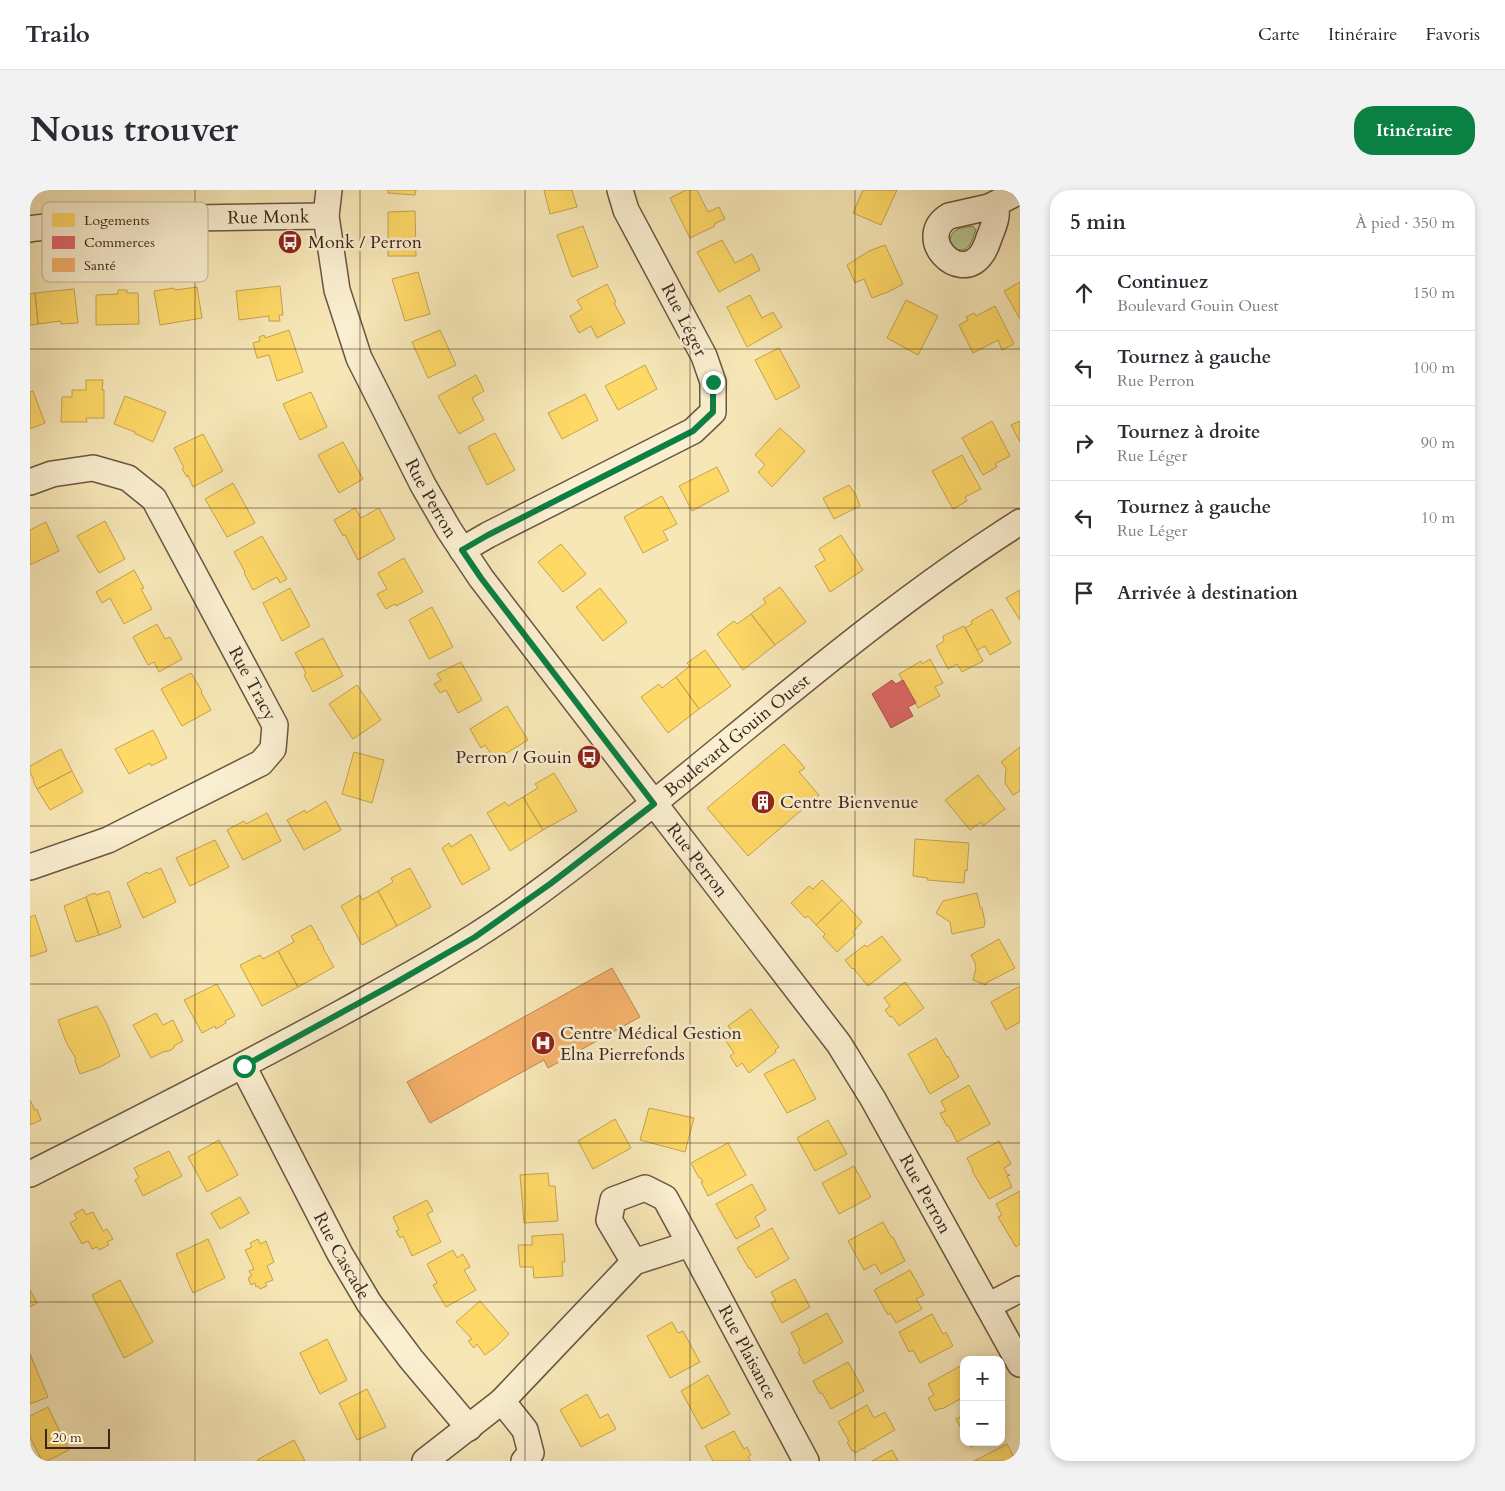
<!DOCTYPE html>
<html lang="fr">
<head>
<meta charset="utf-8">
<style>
	:root { --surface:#fff; --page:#f2f2f3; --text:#2b2b33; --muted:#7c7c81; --line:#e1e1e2; --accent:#0b8043 }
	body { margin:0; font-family:Cardo,serif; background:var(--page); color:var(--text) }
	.controls { position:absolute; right:15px; bottom:15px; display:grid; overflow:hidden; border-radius:10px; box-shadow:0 2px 8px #0003 }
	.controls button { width:45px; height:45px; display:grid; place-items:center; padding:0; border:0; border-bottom:1px solid var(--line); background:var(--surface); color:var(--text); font:25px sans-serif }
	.scale { position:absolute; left:15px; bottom:12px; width:65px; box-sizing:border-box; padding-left:5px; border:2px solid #3b251c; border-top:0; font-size:14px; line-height:18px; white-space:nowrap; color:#3b251c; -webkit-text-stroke:4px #faefd0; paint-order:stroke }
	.stop { position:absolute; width:15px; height:15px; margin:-11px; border:4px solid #0b8043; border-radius:50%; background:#fff }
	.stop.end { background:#0b8043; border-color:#fff; box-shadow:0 1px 5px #0008 }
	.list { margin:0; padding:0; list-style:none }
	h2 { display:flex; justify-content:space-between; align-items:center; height:65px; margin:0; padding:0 20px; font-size:21px }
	h2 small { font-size:16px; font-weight:400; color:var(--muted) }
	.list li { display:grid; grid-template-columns:32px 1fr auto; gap:15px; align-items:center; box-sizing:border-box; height:75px; padding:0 20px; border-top:1px solid var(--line) }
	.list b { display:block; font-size:19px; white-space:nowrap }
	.list p { margin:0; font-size:16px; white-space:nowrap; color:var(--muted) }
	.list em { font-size:16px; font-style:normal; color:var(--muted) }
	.icon { flex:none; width:28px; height:28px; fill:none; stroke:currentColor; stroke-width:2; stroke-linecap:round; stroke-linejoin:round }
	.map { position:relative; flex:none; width:990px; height:1271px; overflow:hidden; border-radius:20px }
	header { display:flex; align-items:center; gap:30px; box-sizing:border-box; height:70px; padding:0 25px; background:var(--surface); border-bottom:1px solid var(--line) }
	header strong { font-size:24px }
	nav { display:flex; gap:28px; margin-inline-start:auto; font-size:18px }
	.intro { display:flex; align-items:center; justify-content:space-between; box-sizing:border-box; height:120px; padding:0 30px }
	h1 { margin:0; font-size:35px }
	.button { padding:12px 22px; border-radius:20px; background:var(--accent); color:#fff; font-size:18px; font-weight:700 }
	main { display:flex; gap:30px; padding:0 30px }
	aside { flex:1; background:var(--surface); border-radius:20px; box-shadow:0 2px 8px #0003 }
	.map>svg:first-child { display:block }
</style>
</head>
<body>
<header>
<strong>Trailo</strong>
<nav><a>Carte</a><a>Itinéraire</a><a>Favoris</a></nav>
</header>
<div class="intro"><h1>Nous trouver</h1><a class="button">Itinéraire</a></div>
<main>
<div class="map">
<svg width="990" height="1271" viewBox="0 0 990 1271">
	<rect width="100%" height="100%" fill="#f7e7b7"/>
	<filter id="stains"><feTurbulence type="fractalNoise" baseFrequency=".004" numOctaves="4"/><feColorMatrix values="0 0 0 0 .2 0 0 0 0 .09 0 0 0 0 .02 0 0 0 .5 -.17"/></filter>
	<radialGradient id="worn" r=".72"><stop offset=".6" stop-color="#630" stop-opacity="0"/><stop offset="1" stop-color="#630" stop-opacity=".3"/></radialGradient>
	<path fill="#bac690" stroke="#7a7656" d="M943,36l3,4c-2,5 -4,12 -7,16 -7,9 -17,2 -19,-7 3,-12 13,-11 23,-13z"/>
	<path fill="#ffd966" stroke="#c4a350" d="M358,0h28l-1,5 -27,-2z
		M514,0h28l5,17 -27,7z
		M656,0h11l11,22 11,-5 6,12 -11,5 1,2 -25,12 -20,-40z
		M833,0h34l-16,35 -28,-12z
		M385,21l1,45h-28v-44z
		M553,36l15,41 -26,10 -15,-42z
		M692,50l13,23 17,-9 8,16 -41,22 -22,-40z
		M855,55l18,39 -15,8 -16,6 -8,-19 -9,4 -8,-18 22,-14z
		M388,82l12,42 -25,7 -13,-42z
		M990,92v37l-16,-28z
		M577,94l9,18 -2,1 11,20 -28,15 -6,-12 -12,7 -9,-17 12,-7 -5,-9z
		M250,96l3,29h-4l1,6h-11v-5l-30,4 -3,-29z
		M167,97l5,31 -42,7 -6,-34 20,-3 1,2z
		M44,99l4,34 -17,1v-3l-23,3 -3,-31z
		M88,100h9v3h11l1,31 -43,1v-30l22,-1z
		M5,103l3,31 -8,1v-31z
		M720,105l12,23 11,-6 9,15 -35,20 -20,-40z
		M876,110l32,16 -20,39 -31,-17z
		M965,116l19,38 -12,6 -4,-10 -25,13 -14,-28 9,-5 -2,-3 8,-4 2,3z
		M259,140l14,42 -26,9 -8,-26 -12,3 -4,-15 7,-2 -1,-4 5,-2 1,3z
		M410,140l16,35 -28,13 -16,-36z
		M749,158l21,39 -24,13 -21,-40z
		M615,175l12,24 -39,21 -13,-24z
		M446,185l8,16 -12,7 12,22 -25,14 -21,-38z
		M56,190h17l-1,10h2v28h-18l1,4h-26l1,-25h10v-7h14z
		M3,201l12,32 -15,6v-37z
		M281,202l16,35 -27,13 -17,-36z
		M555,204l13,26 -36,19 -14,-26z
		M95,206l41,16 -13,30 -19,-9 1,-1 -21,-8z
		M962,231l18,35 -15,8 2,3 -14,8 -21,-37z
		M990,231v21l-9,-17z
		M750,238l25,23 -33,36 -14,-15 7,-7 -10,-10z
		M465,243l20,37 -28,15 -19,-38z
		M173,244l20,37 -30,16 -5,-12 -1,2 -5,-8 2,-1 -10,-20z
		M313,252l20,37 -24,14 -21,-38z
		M932,265l19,34 -16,8 2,4 -14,8 -21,-38z
		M687,277l12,24 -37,20 -13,-25z
		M203,293l22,40 -28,14 -22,-38z
		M819,295l7,10 4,11 -26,13 -11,-21z
		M632,306l15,28 -14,7 5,9 -25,13 -19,-36z
		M325,318l6,10 18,-10 16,31 -37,21 -13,-25 -2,1 -9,-16z
		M75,331l20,38 -26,14 -22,-37z
		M16,332l13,29 -29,14v-35z
		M811,345l22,35 -33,22 -15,-26 10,-6 -6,-11z
		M232,346l25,43 -7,4 -3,-6 -24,13 -9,-17 1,-1 -11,-20z
		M531,354l25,30 -23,18 -25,-30z
		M374,368l19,34 -27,14 -1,-2 -9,5 -9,-15 10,-5 -9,-16z
		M104,380l10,18 -3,1 11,20 -28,15 -14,-26 -8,5 -6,-11z
		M750,397l26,35 -31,23 -24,-31 15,-11 -3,-4z
		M260,398l20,38 -28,15 -19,-38z
		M570,398l27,34 -24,19 -27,-34z
		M990,400v30l-14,-22z
		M402,417l21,40 -24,12 -20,-39z
		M962,419l19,34 -21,12 -5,-9 -8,4 -12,-22 7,-4 -1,-3z
		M721,424l24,31 -32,25 -26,-36 17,-13 3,3z
		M127,434l8,15 5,-2 12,22 -23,13 -5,-10 -6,3 -15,-28z
		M934,436l19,35 -21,11 -5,-8 -9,5 -12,-23 8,-5 -1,-5z
		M293,448l20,38 -30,16 -9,-17 2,-2 -11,-20z
		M675,460l26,36 -32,23 -23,-32 14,-11 -3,-3z
		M900,469l13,24 -8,4 5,9 -22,12 -19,-34 22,-13 1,3z
		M431,472l21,38 -24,13 -12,-23 -6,3 -6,-9 7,-4 -4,-6z
		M161,483l11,18 -1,1 10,18 -29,16 -21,-37z
		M646,487l23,32 -31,24 -27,-36 18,-13 3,4z
		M327,495l24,35 -28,19 -24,-35z
		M477,516l21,34 -33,20 -10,-15 -4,3 -11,-19z
		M123,540l14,28 -16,8 -1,-3 -21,11 -14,-25z
		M754,554l21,24 -6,4 20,23 -71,61 -41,-48z
		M990,557v44l-7,4 -8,-12 1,-15 -5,-6z
		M31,559l11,22 -35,18 -4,-8 1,-1 -4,-7v-7z
		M324,562l30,8 -12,43 -30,-9z
		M42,581l11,21 -33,18 -13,-21z
		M524,583l23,38 -34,19 -20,-33 15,-9 -3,-4z
		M948,585l27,34 -22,17 -2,-4 -11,8 -25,-30z
		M493,607l20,33 -33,21 -23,-38 18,-11 3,4z
		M296,611l15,29 -37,20 -17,-30 18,-10 1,3z
		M237,623l14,28 -38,19 -16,-30 17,-9 2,3z
		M441,644l19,35 -28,16 -20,-37 7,-5 2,4z
		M885,649l54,4 -2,28 -2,-1 -1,13 -37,-3 1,-2 -15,-2z
		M185,650l14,27 -39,19 -14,-28z
		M131,678l15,34 -33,16 -16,-35 20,-11 1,2z
		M380,678l21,39 -34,19 -19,-35 15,-9 -2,-4z
		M792,690l20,20 -26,25 -8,-9 -3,2 -14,-15 18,-17 4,3z
		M79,701l12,36 -22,8 -13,-38 3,-2 6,-2 1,2z
		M348,701l19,35 -35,19 -21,-39 19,-11 2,5z
		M947,703l3,14 2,1 3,14 -1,5 -32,7 -2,-12 -14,-9 7,-12z
		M56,707l13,38 -23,7 -12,-36z
		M812,710l20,22 -9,10 2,3 -18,17 -14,-15 2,-3 -9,-9z
		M5,725l12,36 -17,6v-40z
		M281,735l7,12v3l1,-1 5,9h-1l11,19 -36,20 -20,-36 16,-9 -3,-6z
		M852,746l19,24 -33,26 -15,-18 -1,1 -7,-9 20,-15 2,2z
		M969,749l16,29 -29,15v2l-13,-5 3,-12 -1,-2 1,-1 -5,-10z
		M248,761l20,36 -36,19 -22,-41 20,-10 3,4z
		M875,792l19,26 -25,18 -7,-10 -2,1 -5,-7 5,-4 -6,-8z
		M187,794l18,32 -10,5 1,2 -10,6 -1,-3 -13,7 -18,-33z
		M990,796v36l-14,8 -15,-28z
		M67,816l9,16 14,34 -20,11 -20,7 -5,-13 1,-2 -10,-17 -8,-22z
		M721,819l28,38 -4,3 1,2 -27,21 -7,-10 -5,4 -7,-11 4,-3 -8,-12 8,-6 -6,-9z
		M126,823l7,12 10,-5 10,21 -9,5v2l-5,3 -6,1 -12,6 -18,-33z
		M906,848l11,19 1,-1 11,21 -29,17 -22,-40z
		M764,869l22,40 -29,14 -23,-39z
		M939,895l21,39 -33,18 -8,-16h-2l-7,-13 6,-2 -5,-10z
		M0,910l5,10 2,-1 4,11 -11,5z
		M619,918l45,10 -9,34 -45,-12z
		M585,929l16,29 -38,21 -15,-28z
		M798,930l19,34 -32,17 -18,-33z
		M189,950l19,35 -31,17 -19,-35z
		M969,951l12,23 -7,4 3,6 3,1 -3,1 5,11 -23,12 -17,-28 1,-1 -6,-12z
		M698,953l18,32 -38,21 -7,-14h2l-2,-4h-2l-8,-15z
		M139,961l13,25 -39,20 -8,-16 4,-2 -5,-10z
		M824,976l17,31 -32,17 -17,-31z
		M518,983l1,13h6l3,35 -34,2 -4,-48z
		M722,994l14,26 -11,7 5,9 -24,13 -20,-35z
		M990,1001v53l-4,3 -18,-30 4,-2 -6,-11z
		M210,1007l9,16 -29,16 -9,-16z
		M397,1010l6,11 -6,3 14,28 -29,14 -9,-20 -3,2 -4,-7 3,-1 -6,-13z
		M53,1019l3,6 7,-3 10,19 4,-2 6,10 -6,3 2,3 -10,5 -2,-3 -5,2 -4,-8 -6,3 -12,-21 7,-4 -3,-5z
		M853,1032l8,15h2l12,24 -24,13 -6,-10 -11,6 -16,-29z
		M742,1038l17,31 -33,19 -6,-10 -1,1 -12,-21z
		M533,1044l2,28h-3l1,14 -29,2 -1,-11h-13l-2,-22h14v-9z
		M178,1049l17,39 -32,15 -17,-39z
		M228,1049l2,5 6,-3 8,21 -7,4 6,14 -8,3 2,3 -7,3 -2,-3 -2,1 -1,-4 -4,2 -3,-7 4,-2 -3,-5 5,-2 -9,-19 7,-3 -2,-4z
		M423,1060l4,8 6,-4 7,13 -6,3 12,20 -30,17 -13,-22 4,-2 -10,-19z
		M880,1080l14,25 -8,4 6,10 -26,14 -6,-10 -2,2 -14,-25z
		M765,1089l15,28 -28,16 -11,-20 5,-2 -5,-9z
		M90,1090l33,62 -29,16 -32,-63z
		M0,1100l7,13 -7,4z
		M450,1111l29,33 -11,11 -13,10 -8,-11 -3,4 -6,-7 4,-2 -16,-17z
		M797,1123l16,29 -39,22 -6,-12 2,-2 -9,-17z
		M902,1124l11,20 3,-2 7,14 -33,17 -7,-13 -4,2 -10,-20z
		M642,1132l6,11 5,-2 17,31 -30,16 -23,-42z
		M297,1149l20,41 -27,14 -20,-41z
		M0,1164l18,43 -18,7z
		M818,1172l16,29 -33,18 -9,-16 -2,1 -7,-13z
		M934,1174v33l-22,12 -1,-1 -6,3 -7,-13 6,-3 -6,-11z
		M678,1185l22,39 -28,15 -21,-38z
		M337,1199l19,38 -29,13 -18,-37z
		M557,1204l13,24 8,-4 8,15 -35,18 -21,-37z
		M837,1215l7,13 11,-6 10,18 -30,17 -1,2 -1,-1 -8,5 -2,-3 -1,1 -5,-9 2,-1 -11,-19z
		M18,1217l21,43 -22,11h-5l-12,-24v-21z
		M934,1225v19l-8,-15z
		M704,1241l10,18 3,-2 4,8 -3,2 3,4h-38l-8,-15z
		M264,1250l11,21h-47l-1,-1z
		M938,1252h12l-9,5z
		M977,1254l9,17h-42z
		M862,1260l6,11h-26z"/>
	<path fill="#e06666" stroke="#ae5250" d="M862,490l4,4 7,-4 13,23 -8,4 5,9 -22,12 -19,-34z"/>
	<path fill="#f6b26b" stroke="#be8853" d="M582,778l28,49 -92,51 -4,-8 -114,63 -23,-41z"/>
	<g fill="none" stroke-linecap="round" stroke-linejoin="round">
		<g stroke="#6a5643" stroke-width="28">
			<g id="minor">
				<path id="s1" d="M299,0l-3,26 11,74 22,68 64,127 26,45 32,48 358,466 34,55 147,265"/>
				<path d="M965,14c4,12 -2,23 -6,34 -2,6 -4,12 -8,17 -23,30 -67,-18 -32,-39l40,-9 31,-16"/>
				<path id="s2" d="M0,39l6,-1 94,-9 196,-3"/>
				<path id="s3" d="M0,292l22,-8 41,-6 35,10 26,21 121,226 -2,24 -12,14 -153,77 -78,27"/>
				<path d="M432,360l26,-15 205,-104 20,-19v-30l-9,-26 -78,-146 -6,-20"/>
				<path id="s4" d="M213,876l97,188 29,49 42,56 58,69"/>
				<path id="s5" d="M0,984c105,-53 210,-106 313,-162 58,-32 116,-63 170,-101 174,-124 327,-275 507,-389"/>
				<path d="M604,1072l-25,-42 4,-20 32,-12 20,10 25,46"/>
				<path d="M958,1116l32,-17"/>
				<path d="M472,1211l23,29 6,23 -7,8"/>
				<path id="s6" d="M395,1271l77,-60 132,-139 56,-18 116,217"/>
			</g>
		</g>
		<use href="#minor" stroke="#faefd0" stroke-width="25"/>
	</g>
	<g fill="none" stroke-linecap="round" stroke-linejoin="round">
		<path stroke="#0b8043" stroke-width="6" d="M214,876l146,-80 85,-49 75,-53 104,-80 -173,-226 -19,-28 26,-15 205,-104 20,-19v-30"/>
	</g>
	<path fill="none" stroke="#3b251c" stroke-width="1" stroke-opacity="0.55" d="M165,0v1271M330,0v1271M495,0v1271M660,0v1271M825,0v1271M0,159h990M0,318h990M0,477h990M0,636h990M0,794h990M0,953h990M0,1112h990"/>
	<defs>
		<g id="bus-disc" transform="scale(1.25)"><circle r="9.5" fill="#8f2418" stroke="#faefd0"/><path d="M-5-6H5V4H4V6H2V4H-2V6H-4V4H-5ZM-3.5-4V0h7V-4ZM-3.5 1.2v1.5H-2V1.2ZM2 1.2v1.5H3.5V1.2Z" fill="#fff"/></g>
		<g id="building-disc" transform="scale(1.25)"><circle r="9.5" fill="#8f2418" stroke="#faefd0"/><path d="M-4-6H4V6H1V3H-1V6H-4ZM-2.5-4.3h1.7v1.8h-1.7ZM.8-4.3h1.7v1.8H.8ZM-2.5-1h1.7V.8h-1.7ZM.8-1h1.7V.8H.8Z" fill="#fff"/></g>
		<g id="hospital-disc" transform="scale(1.25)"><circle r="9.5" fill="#8f2418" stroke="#faefd0"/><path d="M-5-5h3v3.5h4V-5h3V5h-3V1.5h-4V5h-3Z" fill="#fff"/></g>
	</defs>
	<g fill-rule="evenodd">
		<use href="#bus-disc" x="260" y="52"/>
		<use href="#bus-disc" x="559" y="567"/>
		<use href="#building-disc" x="733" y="612"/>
		<use href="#hospital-disc" x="513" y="853"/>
	</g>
	<g text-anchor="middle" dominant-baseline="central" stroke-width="5" stroke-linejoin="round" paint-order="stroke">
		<g font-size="18" fill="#3b251c" stroke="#faefd0">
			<text stroke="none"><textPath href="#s2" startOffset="239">Rue Monk</textPath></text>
			<text transform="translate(654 130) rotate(63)">Rue Léger</text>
			<text stroke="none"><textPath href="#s1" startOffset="330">Rue Perron</textPath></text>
			<text stroke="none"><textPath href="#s3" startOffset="344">Rue Tracy</textPath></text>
			<text stroke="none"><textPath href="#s5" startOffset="835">Boulevard Gouin Ouest</textPath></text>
			<text stroke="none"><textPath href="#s1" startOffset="780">Rue Perron</textPath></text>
			<text stroke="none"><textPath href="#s1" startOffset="1185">Rue Perron</textPath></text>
			<text stroke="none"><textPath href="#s4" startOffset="214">Rue Cascade</textPath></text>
			<text stroke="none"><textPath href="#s6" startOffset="471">Rue Plaisance</textPath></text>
		</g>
		<g font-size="18" fill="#3b251c" stroke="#faefd0" text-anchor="start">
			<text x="278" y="52">Monk / Perron</text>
			<text x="542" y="567" text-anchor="end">Perron / Gouin</text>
			<text x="750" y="612">Centre Bienvenue</text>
			<text x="530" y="843">Centre Médical Gestion<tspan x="530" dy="21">Elna Pierrefonds</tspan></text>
		</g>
	</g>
	<rect x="12" y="12" width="166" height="80" rx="8" fill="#faefd0" stroke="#c1b29a" stroke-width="1"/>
	<rect x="22" y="23" width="23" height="14" fill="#ffd966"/>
	<rect x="22" y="46" width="23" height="13" fill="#e06666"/>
	<rect x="22" y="68" width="23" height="14" fill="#f6b26b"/>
	<g font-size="14" fill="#3b251c">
		<text x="54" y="35">Logements</text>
		<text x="54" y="57">Commerces</text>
		<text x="54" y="80">Santé</text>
	</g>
	<rect width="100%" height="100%" filter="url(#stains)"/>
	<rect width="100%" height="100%" fill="url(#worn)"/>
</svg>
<div class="controls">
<button>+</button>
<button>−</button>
</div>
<div class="scale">20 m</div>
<div class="stop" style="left:214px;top:876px"></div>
<div class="stop end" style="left:683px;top:192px"></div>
</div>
<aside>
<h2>5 min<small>À pied · 350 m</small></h2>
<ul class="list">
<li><svg class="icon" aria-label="ahead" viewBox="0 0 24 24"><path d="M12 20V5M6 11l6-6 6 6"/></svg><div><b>Continuez</b><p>Boulevard Gouin Ouest</p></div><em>150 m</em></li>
<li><svg class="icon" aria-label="left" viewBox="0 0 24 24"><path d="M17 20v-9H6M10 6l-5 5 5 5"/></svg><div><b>Tournez à gauche</b><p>Rue Perron</p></div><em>100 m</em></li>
<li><svg class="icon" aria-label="right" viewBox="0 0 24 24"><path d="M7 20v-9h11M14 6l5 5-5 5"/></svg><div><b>Tournez à droite</b><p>Rue Léger</p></div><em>90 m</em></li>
<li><svg class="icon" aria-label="left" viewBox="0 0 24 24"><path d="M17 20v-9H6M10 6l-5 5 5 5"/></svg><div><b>Tournez à gauche</b><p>Rue Léger</p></div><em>10 m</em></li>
<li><svg class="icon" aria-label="arrive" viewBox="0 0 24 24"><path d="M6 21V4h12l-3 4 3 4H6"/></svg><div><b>Arrivée à destination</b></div></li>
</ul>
</aside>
</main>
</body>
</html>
